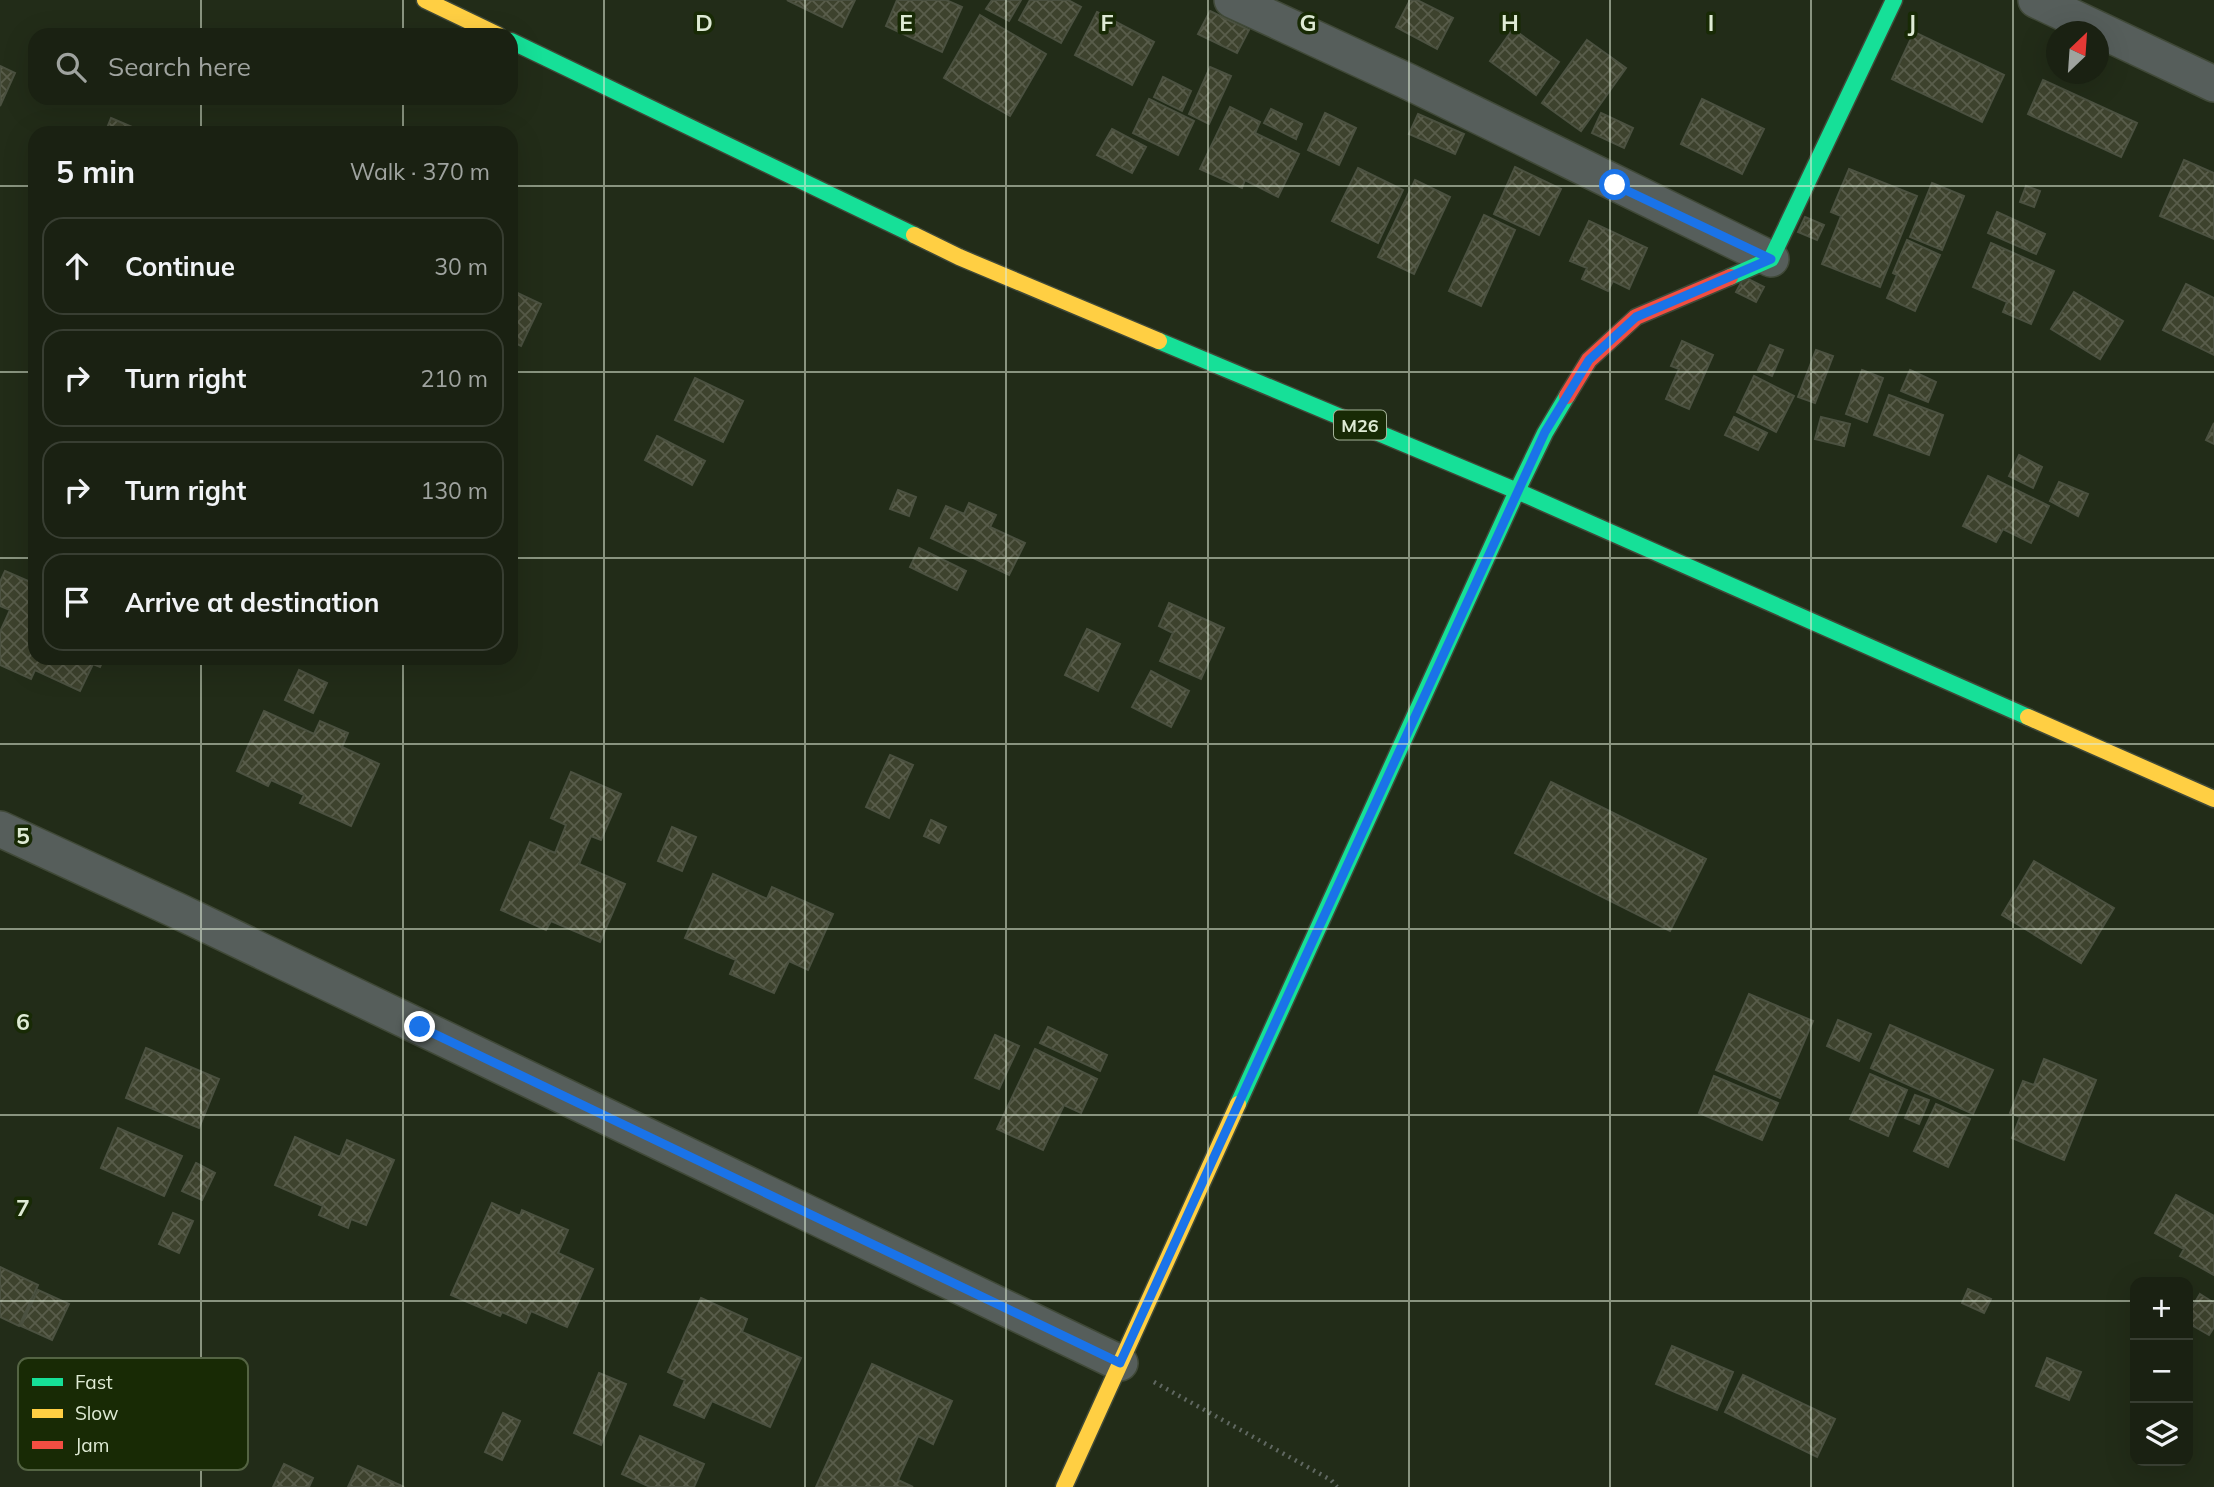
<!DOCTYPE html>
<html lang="en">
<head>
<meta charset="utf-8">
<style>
	:root { --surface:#1a2112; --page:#272e20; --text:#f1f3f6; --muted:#9fa39f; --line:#383e32 }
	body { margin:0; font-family:Mulish,sans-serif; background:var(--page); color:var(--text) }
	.controls { position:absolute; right:21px; bottom:21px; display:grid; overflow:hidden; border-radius:14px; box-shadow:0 7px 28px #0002 }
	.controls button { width:63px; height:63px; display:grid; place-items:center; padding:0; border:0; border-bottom:2px solid var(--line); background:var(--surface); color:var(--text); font:35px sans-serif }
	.compass { position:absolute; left:2046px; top:21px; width:63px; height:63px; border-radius:50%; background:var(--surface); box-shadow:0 7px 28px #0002; rotate:25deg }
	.stop { position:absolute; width:21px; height:21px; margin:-16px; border:5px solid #1a73e8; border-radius:50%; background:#fff }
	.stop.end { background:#1a73e8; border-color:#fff; box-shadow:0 2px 7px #0008 }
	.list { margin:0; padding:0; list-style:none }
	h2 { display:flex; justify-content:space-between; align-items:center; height:91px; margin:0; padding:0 28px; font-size:30px }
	h2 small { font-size:23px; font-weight:400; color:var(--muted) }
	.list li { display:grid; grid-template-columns:46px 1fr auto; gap:21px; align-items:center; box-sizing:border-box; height:98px; margin:0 14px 14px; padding:0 14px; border:2px solid var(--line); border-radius:21px }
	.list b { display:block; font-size:26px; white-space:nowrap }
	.list em { font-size:23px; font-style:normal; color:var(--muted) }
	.icon { flex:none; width:38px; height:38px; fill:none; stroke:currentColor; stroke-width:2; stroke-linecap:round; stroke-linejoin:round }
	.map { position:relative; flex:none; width:2214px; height:1487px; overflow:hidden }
	.search { position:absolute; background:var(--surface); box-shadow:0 7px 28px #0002; left:28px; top:28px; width:490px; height:77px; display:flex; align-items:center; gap:18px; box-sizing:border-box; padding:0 24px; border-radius:21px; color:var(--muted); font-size:26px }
	.panel { position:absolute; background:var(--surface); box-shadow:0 7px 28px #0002; left:28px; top:126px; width:490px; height:539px; border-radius:21px }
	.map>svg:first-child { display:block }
</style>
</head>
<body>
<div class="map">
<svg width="2214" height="1487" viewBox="0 0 2214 1487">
	<defs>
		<pattern id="building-cross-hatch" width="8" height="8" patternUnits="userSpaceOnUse" patternTransform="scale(1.75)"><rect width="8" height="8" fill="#3d422d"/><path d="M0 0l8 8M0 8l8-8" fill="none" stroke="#595d4b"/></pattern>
	</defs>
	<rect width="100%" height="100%" fill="#222c18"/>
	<path fill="url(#building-cross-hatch)" stroke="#4b5140" stroke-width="2" d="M787,0h68l-13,27z
		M897,0h49l16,7 -20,45 -56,-26z
		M992,0h29l-12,21 -23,-12z
		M1030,0h38l13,7 -20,36 -42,-23z
		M1410,0h7l36,18 -16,31 -41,-22z
		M1210,11l39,19 -12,23 -39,-19z
		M1097,12l57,30 -22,43 -57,-30z
		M980,15l66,39 -36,62 -66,-38z
		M1513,29l46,33 -23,33 -46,-34z
		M1914,32l90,43 -22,47 -90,-43z
		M1587,40l39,28 -45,63 -39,-28z
		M0,66l15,7 -15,33z
		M1210,67l21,9 -22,48 -20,-10z
		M1163,77l28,14 -9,20 -28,-14z
		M2043,80l94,43 -16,34 -93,-43z
		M1149,99l45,22 -16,34 -45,-22z
		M1702,99l62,30 -22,45 -61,-30z
		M1230,107l30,15 -5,11 44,21 -21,43 -33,-17 -3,8 -42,-19z
		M1271,109l31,15 -6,15 -32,-16z
		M1325,113l31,15 -17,37 -31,-15z
		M1601,113l32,15 -9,20 -32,-15z
		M1418,114l46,20 -9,20 -46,-20z
		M111,118l35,15h-41z
		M1112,129l34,18 -14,26 -35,-18z
		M2184,160l30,13v66l-54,-23z
		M1515,167l46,22 -22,46 -45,-21z
		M1358,168l45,22 -25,53 -46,-22z
		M1849,169l68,27 -37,91 -58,-23 19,-48 -10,-4z
		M1415,180l35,17 -36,77 -36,-17z
		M1932,183l32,13 -22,54 -32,-13z
		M2026,186l14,5 -6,16 -14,-5z
		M1997,212l48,22 -9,20 -48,-21z
		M1484,215l31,15 -34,76 -32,-15z
		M1805,217l19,8 -7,15 -19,-8z
		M1589,221l58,27 -18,41 -16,-8 -5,10 -26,-12 5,-11 -17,-7z
		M1907,240l33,15 -25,56 -28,-13 10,-23 -4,-2z
		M1991,243l63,28 -23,53 -28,-12 4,-10 -34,-15z
		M1744,277l20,10 -8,15 -20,-10z
		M2186,284l28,14v57l-51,-25z
		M511,290l30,14 -20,42 -10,-5z
		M2074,292l49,29 -23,38 -49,-30z
		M1682,341l31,14 -24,54 -23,-10 13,-30 -8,-3z
		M1770,345l13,5 -11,26 -14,-6z
		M1816,350l17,6 -18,47 -17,-6z
		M1862,370l21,8 -16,44 -21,-8z
		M1910,370l26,12 -8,20 -27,-11z
		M1754,376l40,20 -18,36 -39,-20z
		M695,378l48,23 -20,41 -48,-22z
		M1889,395l54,20 -14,40 -55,-20z
		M1734,417l33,16 -9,17 -33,-15z
		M1821,417l29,7 -6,22 -29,-7z
		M2214,423v21l-8,-4z
		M657,436l48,25 -13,24 -47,-25z
		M2019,455l23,12 -9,21 -24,-12z
		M1988,476l61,30 -18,37 -28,-14 -7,13 -33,-16z
		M2059,482l29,12 -10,22 -28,-15z
		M898,490l18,7 -7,19 -19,-7z
		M969,503l27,12 -6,12 35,16 -16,32 -78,-37 15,-32 18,8z
		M919,548l47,23 -9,19 -47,-23z
		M5,571l30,13v74h69l-4,9 -7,-3 -13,27 -45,-21 -4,9 -31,-14v-33l10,-22 -10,-4v-24z
		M1169,603l55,25 -23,51 -41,-18 13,-28 -14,-7z
		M1087,629l33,15 -22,47 -33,-16z
		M299,670l28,13 -14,30 -28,-13z
		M1151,671l38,20 -18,36 -39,-20z
		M264,711l50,23 6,-13 28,12 -6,14 37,17 -28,62 -51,-23 4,-8 -33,-15 -3,6 -31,-15z
		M890,755l23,10 -24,53 -23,-11z
		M571,772l50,22 -20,46 -10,-4 -12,28 46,20 -25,58 -49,-21 -5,9 -45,-20 29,-68 25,11 11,-28 -15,-7z
		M1551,782l155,77 -36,72 -155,-78z
		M931,820l15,7 -7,16 -15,-7z
		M672,827l24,10 -14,34 -24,-10z
		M2034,861l80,47 -33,55 -79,-48z
		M713,874l54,25 5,-12 61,27 -25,56 -19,-9 -15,32 -44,-19 6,-14 -51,-22z
		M1749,994l64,27 -33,77 -64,-28z
		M1838,1020l33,14 -12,27 -32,-15z
		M1890,1025l103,45 -20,44 -102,-46z
		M1048,1027l59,28 -7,16 -60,-28z
		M995,1035l24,11 -20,43 -24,-11z
		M146,1048l73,31 -20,49 -73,-30z
		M1035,1049l62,30 -16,34 -17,-8 -21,45 -46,-21z
		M2044,1059l52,21 -32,80 -52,-22 8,-21 -10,-4 13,-32 11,4z
		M1870,1074l37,16 -19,46 -38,-17z
		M1714,1076l64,27 -16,37 -63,-27z
		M1915,1095l14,5 -10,24 -14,-6z
		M1936,1104l34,15 -22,48 -34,-16z
		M118,1128l64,28 -18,40 -63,-28z
		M295,1137l45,20 7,-17 47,20 -28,65 -15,-6 -3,9 -29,-13 4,-9 -48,-21z
		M196,1163l19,10 -13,27 -20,-9z
		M2176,1195l38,21v59l-34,-19 4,-7 -29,-16z
		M492,1203l28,13 2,-6 46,20 -10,23 35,16 -26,58 -36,-16 -5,12 -24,-11 -2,4 -49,-21z
		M173,1213l20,8 -14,32 -20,-9z
		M0,1267l38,18 -19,41 -19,-9z
		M1968,1289l23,10 -7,14 -22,-10z
		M38,1290l31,14 -17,36 -31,-14z
		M2200,1294l14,9v24l-5,8 -21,-12v-9z
		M701,1298l46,21 -5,13 59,26 -31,69 -58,-26 -8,17 -30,-13 11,-25 -17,-8z
		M1672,1346l61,26 -16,38 -61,-26z
		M2047,1358l34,14 -12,28 -33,-14z
		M872,1364l80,37 -19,43 -15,-8 -20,44 15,7h-97z
		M599,1373l27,11 -25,61 -27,-12z
		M1743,1375l92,44 -18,38 -92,-45z
		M503,1413l17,8 -18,39 -17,-8z
		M640,1436l64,28 -10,23h-44l-28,-13z
		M284,1464l29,14 -4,9h-36z
		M358,1466l46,21h-56z"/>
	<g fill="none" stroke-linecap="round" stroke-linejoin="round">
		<g stroke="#404938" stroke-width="38">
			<path id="street" d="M1232,0l177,82 362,177
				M2036,0l178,84
				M0,829l178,82 942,452"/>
		</g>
		<g stroke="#404938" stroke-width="19">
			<path id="fast" d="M511,41l403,194
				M1730,277l41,-18 123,-259
				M1159,341l358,150 511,226
				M1238,1104l279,-613 28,-58 22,-37"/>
		</g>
		<g stroke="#404938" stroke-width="19">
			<path id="slow" d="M425,0l73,35
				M914,235l45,22 200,84
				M2028,717l186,82
				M1064,1487l174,-383"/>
		</g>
		<g stroke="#404938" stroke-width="19">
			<path id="jam" d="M1567,396l22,-36 47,-43 94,-40"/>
		</g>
		<path stroke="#606861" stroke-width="4.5" stroke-dasharray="2 5" stroke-linecap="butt" d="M1154,1382l177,98 6,7"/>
		<use href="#street" stroke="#565e5b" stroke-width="35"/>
		<use href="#fast" stroke="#16e098" stroke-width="16"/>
		<use href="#slow" stroke="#ffcf43" stroke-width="16"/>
		<use href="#jam" stroke="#f24e42" stroke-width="16"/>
	</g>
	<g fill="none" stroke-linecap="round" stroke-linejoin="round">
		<path stroke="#1a73e8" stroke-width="9" d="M420,1027l700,336 425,-931 44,-72 47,-43 135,-58 -156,-74"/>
	</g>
	<path fill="none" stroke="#dfebd5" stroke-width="2" stroke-opacity="0.55" d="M201,0v35M403,0v35M604,0v1487M805,0v1487M1006,0v1487M1208,0v1487M1409,0v1487M1610,0v1487M1811,0v1487M2013,0v1487M201,98v35M403,98v35M0,186h35M511,186h1703M0,372h35M511,372h1703M0,558h35M511,558h1703M201,658v829M403,658v829M0,744h2214M0,929h2214M0,1115h2214M0,1301h2135M2188,1301h26"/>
	<g text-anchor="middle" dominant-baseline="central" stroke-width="7" stroke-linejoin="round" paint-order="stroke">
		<rect fill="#182a05" stroke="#a3b197" stroke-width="2" x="1334" y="410.5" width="52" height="29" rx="5"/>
		<g font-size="18" font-weight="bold" fill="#dfebd5">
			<text x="1360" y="425">M26</text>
		</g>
	</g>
	<rect x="18" y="1358" width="230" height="112" rx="10" fill="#182a05" stroke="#546443" stroke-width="2"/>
	<rect x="32" y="1378" width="31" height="8" fill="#16e098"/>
	<rect x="32" y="1409" width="31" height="9" fill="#ffcf43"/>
	<rect x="32" y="1441" width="31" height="8" fill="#f24e42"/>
	<g font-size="19" fill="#dfebd5">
		<text x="75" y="1389">Fast</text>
		<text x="75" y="1420">Slow</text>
		<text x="75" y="1452">Jam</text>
	</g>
	<g font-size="23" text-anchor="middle" font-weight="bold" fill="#dfebd5" stroke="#182a05" stroke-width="7" stroke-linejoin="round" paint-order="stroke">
		<text x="704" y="31">D</text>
		<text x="906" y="31">E</text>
		<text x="1107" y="31">F</text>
		<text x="1308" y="31">G</text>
		<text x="1510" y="31">H</text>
		<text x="1711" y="31">I</text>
		<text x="1912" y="31">J</text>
		<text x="23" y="844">5</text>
		<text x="23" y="1030">6</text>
		<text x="23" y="1216">7</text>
	</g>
</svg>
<div class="controls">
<button>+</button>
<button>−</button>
<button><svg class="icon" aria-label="layers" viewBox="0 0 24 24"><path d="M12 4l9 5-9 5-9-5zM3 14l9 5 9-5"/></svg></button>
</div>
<svg class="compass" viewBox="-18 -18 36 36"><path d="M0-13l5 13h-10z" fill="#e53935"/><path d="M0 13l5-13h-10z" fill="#9fa39f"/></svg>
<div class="stop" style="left:1615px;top:185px"></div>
<div class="stop end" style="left:420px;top:1027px"></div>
<div class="search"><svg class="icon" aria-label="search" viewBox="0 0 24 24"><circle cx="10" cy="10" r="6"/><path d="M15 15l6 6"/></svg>Search here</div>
<section class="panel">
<h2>5 min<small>Walk · 370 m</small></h2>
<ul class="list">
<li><svg class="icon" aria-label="ahead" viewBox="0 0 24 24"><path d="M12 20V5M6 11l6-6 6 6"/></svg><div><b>Continue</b></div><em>30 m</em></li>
<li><svg class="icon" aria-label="right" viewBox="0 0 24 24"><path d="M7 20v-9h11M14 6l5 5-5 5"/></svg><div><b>Turn right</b></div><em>210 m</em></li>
<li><svg class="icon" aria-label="right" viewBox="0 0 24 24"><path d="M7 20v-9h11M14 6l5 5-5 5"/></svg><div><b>Turn right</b></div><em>130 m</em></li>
<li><svg class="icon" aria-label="arrive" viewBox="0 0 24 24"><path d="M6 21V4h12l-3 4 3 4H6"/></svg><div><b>Arrive at destination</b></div></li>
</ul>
</section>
</div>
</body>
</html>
